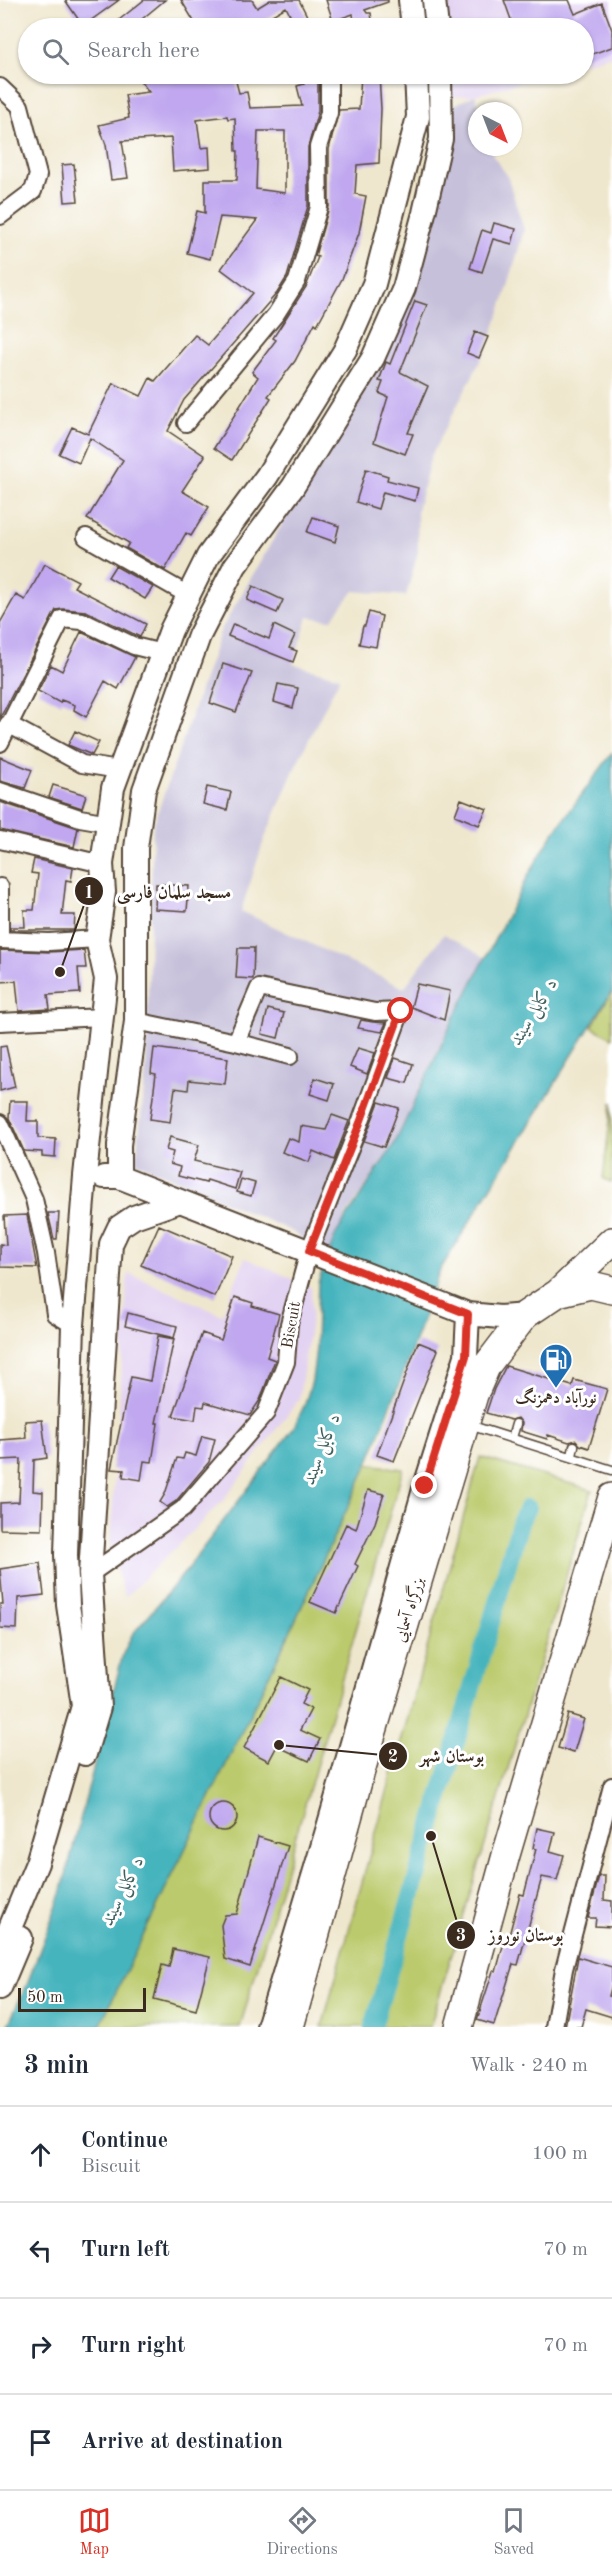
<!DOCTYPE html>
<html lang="en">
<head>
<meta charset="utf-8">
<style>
	:root { --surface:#fff; --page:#f6f6f7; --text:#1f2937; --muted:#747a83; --line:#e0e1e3; --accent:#d93025 }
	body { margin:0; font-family:"Old Standard TT",Amiri,serif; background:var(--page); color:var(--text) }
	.compass { position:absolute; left:468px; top:102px; width:54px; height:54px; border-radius:50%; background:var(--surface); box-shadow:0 2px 4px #0004; rotate:138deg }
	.scale { position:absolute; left:18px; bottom:15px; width:128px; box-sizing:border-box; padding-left:6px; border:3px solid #3b2a1e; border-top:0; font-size:16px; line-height:21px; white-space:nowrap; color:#3b2a1e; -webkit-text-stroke:4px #fff; paint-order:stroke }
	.stop { position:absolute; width:18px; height:18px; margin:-14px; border:4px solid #d93025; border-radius:50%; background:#fff }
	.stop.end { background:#d93025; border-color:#fff; box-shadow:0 2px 6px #0008 }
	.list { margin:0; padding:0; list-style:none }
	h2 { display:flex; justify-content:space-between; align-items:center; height:78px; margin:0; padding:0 24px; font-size:26px }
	h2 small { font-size:20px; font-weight:400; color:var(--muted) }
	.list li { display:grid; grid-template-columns:39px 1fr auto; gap:18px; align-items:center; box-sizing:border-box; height:96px; padding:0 24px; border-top:2px solid var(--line) }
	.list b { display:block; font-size:22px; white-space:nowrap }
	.list p { margin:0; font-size:20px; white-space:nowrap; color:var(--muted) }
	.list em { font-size:20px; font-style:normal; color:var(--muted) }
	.icon { flex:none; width:33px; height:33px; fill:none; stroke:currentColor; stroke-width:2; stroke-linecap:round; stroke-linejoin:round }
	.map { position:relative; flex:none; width:612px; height:2027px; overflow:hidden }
	.search { position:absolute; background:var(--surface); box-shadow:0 2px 4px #0004; left:18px; right:18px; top:18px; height:66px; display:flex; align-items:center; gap:15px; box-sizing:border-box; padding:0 21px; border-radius:33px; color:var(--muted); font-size:22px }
	.sheet { height:462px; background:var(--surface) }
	nav { display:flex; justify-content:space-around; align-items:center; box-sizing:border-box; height:84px; border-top:2px solid var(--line); background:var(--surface); font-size:16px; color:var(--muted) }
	nav a { display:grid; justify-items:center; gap:3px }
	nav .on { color:var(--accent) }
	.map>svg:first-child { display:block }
</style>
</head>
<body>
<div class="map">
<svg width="612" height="2027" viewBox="0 0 612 2027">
	<rect width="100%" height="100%" fill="#fff"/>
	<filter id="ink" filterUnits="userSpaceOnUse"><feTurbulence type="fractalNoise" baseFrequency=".0167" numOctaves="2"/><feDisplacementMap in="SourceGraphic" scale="12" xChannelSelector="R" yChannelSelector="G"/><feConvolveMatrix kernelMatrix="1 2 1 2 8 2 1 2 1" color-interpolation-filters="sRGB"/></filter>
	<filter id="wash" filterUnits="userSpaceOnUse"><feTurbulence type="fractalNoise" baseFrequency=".008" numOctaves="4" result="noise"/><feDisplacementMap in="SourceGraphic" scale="24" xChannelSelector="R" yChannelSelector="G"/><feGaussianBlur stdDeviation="1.35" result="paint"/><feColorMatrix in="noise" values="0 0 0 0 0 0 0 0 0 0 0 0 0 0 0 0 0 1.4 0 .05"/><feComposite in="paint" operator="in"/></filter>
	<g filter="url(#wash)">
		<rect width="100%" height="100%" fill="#efe7cd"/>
		<path fill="#e3d3f2" d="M434,0h178v55l-28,8v-35h-147z
			M440,74h109l-74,21 -33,3z
			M245,1258l66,29 1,26 -13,86 -77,103 -97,95 -15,-49 18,-275 94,42z"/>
		<path fill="#c6c0da" d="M475,95l5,16h-3v36h13l3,9 14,19 17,55 -20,70 -17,48 -56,108 -14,55 1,41 -12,44 -52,-5 -23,29 -23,-3 -15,47 47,13 -43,86 -33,77 -23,71 163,77 40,-54 42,24 -51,97 -28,64 -12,24 -49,72 -18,40 -37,-24 -155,-69 10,-89 7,-247 68,-196 118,-205 76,-139 35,-179z"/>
		<path fill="#bbca6c" stroke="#7b7a45" stroke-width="1.5" d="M612,991v47l-20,-11z
			M612,1102v81l-9,-5z
			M480,1457l112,33 -162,537h-108z
			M368,1464l35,5 -163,558h-141l189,-391z"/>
		<path fill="#45b4bd" stroke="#406f6e" stroke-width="1.5" d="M612,753v238l-172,279 -33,94 -39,100 -80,172 -189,391h-92l20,-43 34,-90 62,-240 9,-19 49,-58 112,-148 12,-25 7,-23 4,-33 2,-65 18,-49 59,-91 58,-123 77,-148 23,-38z"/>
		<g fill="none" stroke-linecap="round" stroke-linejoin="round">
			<path stroke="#45b4bd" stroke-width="18" d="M373,2027l147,-504 7,-15"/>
		</g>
		<g id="blocks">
			<path fill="#c0a7ef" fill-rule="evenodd" d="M65,0h54l-36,26z
				M144,0h21l-23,19 8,9h-24l-7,-8z
				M181,0h71l5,8 13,-8h29l8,16 -13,7 -8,-16 -36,21h-52z
				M326,0h62v2l-23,8 2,3h4l2,15h-18l-2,-14 -20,7z
				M504,0h65l6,14 27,-11 10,27v17l-28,10v-29h-70z
				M135,74h99l5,19 8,-1 3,16 52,-2 -5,-20 7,-2 -3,-10h16l1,5v32l-10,36v59l-21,71 -10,16 -93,107 -16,31 37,25 -23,35 27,16 -18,29 -5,-3 -21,37 -39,-22 3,-5 -42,-24 36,-59 -33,-22 -11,25 -20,-9 13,-27 16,7 25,-51 28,13 9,-18 5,3 40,-46 13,10 45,-52 -32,-24 36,-49 -37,-3 -10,42 -23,-6 10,-42 8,2v-33h32l1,-29h-2l-1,-33 -7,1 -1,-3 -30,4 4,28 8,-1 1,21 -37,3 -2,-33 -49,3 6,37 -17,2 -5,-35 -7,-20 30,-7 -4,-23 24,-3zM258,131h27v62l-29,-4z
				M361,74h18l2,35 -2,54 -22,2 -2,29 11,2 -7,37 -17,46 -25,46 -2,-2 -20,38 -27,35 3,2 -39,62 -18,-12 44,-71 -6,-5 24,-32 -3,-2 33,-51 12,-30 -3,-1 14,-49v-58l10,-39 20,-1z
				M74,164l4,37 -13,1 -3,-37z
				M494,223l22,6 -4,15 -19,-5 -11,33 -12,-4 12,-38 9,3z
				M415,301l12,4 -27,67 28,14 -20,47 5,1 -8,20 -31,-12 14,-45 -9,-4 4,-11 -4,-1 7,-19 4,2z
				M475,332l13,5 -9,21 -12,-5z
				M366,469l22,7 -1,4 31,8 -3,13 -32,-9 -5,17 -22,-7z
				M313,517l26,9 -4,16 -28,-10z
				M45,564l33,17 -4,6 72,37 -6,13 -54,-26 -23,-2 -7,1 -56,108v-95l16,-28 9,5z
				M115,566l38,21 -8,12 -37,-22z
				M253,586l30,14 -6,13 -30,-13z
				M369,612l13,4 -6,31 -17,-3 4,-18h2z
				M233,624l36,15 5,-14 21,10 -6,13 8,3 -4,11 -65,-26z
				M81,632l54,25 -17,32 -13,-8 -19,36 -12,-7 1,-5 -14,-5 -1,3 -22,-12 13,-26 11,6z
				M223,664l29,9 -16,39 -26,-9z
				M278,684l20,4 -5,20 -19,-6z
				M75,731l24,11 -7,13 -24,-10z
				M0,757l32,13 -7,18 -25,-7z
				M53,785l33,10 -4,13 -33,-11z
				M207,787l24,5 -4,18 -24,-6z
				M461,799l26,10 -8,16 -24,-10z
				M0,802l78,26 -4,19 -74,-17z
				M34,859l39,9 -2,13 -5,-1 -4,35h13l-1,15h-64v-3h15l-1,-17h10l4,-36 -7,-1z
				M156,884l33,2 -2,25 -32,-2z
				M238,948h16l-1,31 -17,-1z
				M0,950l49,2 35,-2 2,18h-8l2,25 -32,2 2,14 -31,2 -3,-30 -16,1z
				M417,984l33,7 -6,29 -33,-13z
				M268,1009l16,4 -6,25 -16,-4z
				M361,1020l12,2 13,1 -4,9 -24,-4z
				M6,1046l9,41 -15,4v-44z
				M154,1048l74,10 -3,26 -36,-4 -1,10 -13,-2 -5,34 -20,-3 6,-45 -5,-1z
				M358,1048l17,5 -8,21 -17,-7z
				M395,1058l18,6 -6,19 -19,-5z
				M315,1078l19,6 -5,16 -19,-6z
				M10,1101h18l-1,20h11v17l18,1 -1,18 -13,-1v-4l-18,-1 -15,-33z
				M379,1102l20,6 -15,39 -20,-6z
				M332,1115l17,6 -15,39 -21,-9 -4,11 -27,-10 6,-14 11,4 2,-16 25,4z
				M170,1137l29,8 -5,16 46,11 -5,17 -28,-9 -1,3 -28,-7 2,-9 -10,-3 3,-12 -7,-2z
				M241,1179l14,4 -4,13 -14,-4z
				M48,1213h11l-2,26h-3z
				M27,1215l10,53 -37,-1v-23l6,1 -2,-29z
				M159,1225l73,31 -17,41 -74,-32z
				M235,1297l18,6 -1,3 27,8 -12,43 8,3 -15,40 -10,15 -45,-13 -1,5 -7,-1 -2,14 -22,-4 29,-83 19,7z
				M128,1313l49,13 -3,12 -49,-12z
				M158,1336l16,3 -18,84h2l-6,39 -8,-1 -3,19 -18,-3 1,-7 -13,-1 20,-92 19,4z
				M418,1342l20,8 -44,111 -17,-6z
				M506,1366l66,20 2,-6 33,9 -18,59 -9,-3 -4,-5 -7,2 -21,-7 -1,4 -26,-8 1,-8 -4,-5 -7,2 -25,-7 8,-24z
				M42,1420l5,38 -13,2 -1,31 10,1 -1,38 -42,-1v-26l19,-1 2,-43 -21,1v-20l26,-2 -1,-17z
				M202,1436l13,3 -6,23 -33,39 -9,6 -7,-5 5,-8 12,-36 6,1 2,-6 11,3z
				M368,1490l16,4 -9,29 -20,41 3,2 -22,47 -26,-11 36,-78 10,5z
				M40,1563l4,32 -26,3 -1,31 -17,-1v-24h3l-3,-35z
				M281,1677l27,13 -7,14 10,5 -11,21 20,9 -11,22 -32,-15 -8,15 -25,-13z
				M568,1714l16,5 -10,33 -16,-4z
				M209 1817a14 14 0 1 1 28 0a14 14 0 1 1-28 0Z
				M537,1828l18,4 -5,19 14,4 -7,25 -15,-3 -24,88 -5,-1 -19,61 -17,-5 16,-49 3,1 8,-30 3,1 13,-49 4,1 12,-46 -3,-1z
				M258,1837l30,9 -38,121 -25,-8 -4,-34 4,-10 12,-1z
				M599,1876h6l-1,24 8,1v26l-17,-1 1,-8h-8z
				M173,1949l37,8 -14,53 -42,-11 8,-34 7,2z
				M578,1957l34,10v17l-3,12 3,1v20l-26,-8 -5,18h-16z"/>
		</g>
	</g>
	<g filter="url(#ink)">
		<use href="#blocks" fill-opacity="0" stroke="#564638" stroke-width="1.5"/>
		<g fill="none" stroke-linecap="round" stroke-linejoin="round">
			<g stroke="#564638" stroke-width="11">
				<path id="service" d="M469,1425l143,45
					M512,1438l4,-14
					M572,1456l2,-10"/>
			</g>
			<g stroke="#564638" stroke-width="20">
				<path id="minor" d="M0,87l20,19 18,69 -5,16 -33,25
					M186,423l90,-109 21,-33 22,-74 -1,-60 11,-34v-39
					M86,537l102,58
					M8,724l74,40 37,6
					M0,743l62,-124 20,2 52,25 28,7
					M0,791l80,27 29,5
					M0,840l102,24
					M0,887v53
					M1,940l48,2 48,-3
					M136,1021l100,21 54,14
					M0,1022l102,-5
					M0,1123l34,76 12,54 9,61 18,11
					M90,1574l93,-65 83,-96 20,-51 3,-38 20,-73 51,-128 41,-112 -26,1 -116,-24 -23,54
					M554,2027l10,-58 48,-183"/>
			</g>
			<g stroke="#564638" stroke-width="26">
				<path id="secondary" d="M410,0l3,28
					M434,0l3,28
					M104,1177h15l349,137 32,3 25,-2
					M119,1177v-32l17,-124v-173l8,-58 55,-154 36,-70 58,-79 80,-129 31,-70 20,-75 17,-74 -1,-65
					M85,1754l14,-47 -9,-133 21,-330 8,-17 15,-10 46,-16
					M0,1952l37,-89 46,-157 -15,-101 -2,-50 7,-230 12,-149 21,-197 -9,-40 7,-47 -2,-28 11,-76 58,-158 37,-74 59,-80 78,-126 29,-66 44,-167 -2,-43
					M0,1988l21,-50
					M268,2027l61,-203 96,-338 41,-130 2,-42"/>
			</g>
			<g stroke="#564638" stroke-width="30">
				<path id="trunk" d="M558,1293l33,-8 21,5
					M290,2027l71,-256 113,-376 13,-30 38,-50 33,-22 54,-52
					M459,2027l47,-172 106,-358"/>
			</g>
			<use href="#service" stroke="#fff" stroke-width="8"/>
			<use href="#minor" stroke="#fff" stroke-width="16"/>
			<use href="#secondary" stroke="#fff" stroke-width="22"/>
			<use href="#trunk" stroke="#fff" stroke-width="27"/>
		</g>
	</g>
	<g fill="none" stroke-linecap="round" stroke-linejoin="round" filter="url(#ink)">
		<path stroke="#d93025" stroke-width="8" d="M401,1011l-41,112 -51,128 159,63 -2,42 -41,130"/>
	</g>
	<defs>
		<g id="fuel-pin" transform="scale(1.725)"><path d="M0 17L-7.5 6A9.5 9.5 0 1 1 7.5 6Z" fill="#1f6fb2" stroke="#fff"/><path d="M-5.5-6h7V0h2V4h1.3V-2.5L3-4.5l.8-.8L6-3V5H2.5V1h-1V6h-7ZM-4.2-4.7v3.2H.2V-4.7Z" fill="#fff"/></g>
	</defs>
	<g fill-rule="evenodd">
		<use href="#fuel-pin" x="556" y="1360"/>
	</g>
	<g text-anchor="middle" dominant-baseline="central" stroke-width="6" stroke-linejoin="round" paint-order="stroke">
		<g font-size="16" fill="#3b2a1e" stroke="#fff">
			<text transform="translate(292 1325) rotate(-80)">Biscuit</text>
			<text transform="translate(410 1610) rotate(-73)">بزرگراه آسمایی</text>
		</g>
		<g font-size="16" font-weight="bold" fill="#3b2a1e" stroke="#fff">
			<text x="556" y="1399">نورآباد دهمزنگ</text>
		</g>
		<g font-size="18" font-style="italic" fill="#3f615e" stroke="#fff">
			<text transform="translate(534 1012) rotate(-59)">د کابل سيند</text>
			<text transform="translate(322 1449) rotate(-69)">د کابل سيند</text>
			<text transform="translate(123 1891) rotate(-64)">د کابل سيند</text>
		</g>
	</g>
	<path fill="none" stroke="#3b2a1e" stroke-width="2" d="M60 972L89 891M279 1745L393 1756M431 1836L461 1935"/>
	<g fill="#3b2a1e" stroke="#fff" stroke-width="2">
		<circle cx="60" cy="972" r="6"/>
		<circle cx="279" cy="1745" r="6"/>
		<circle cx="431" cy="1836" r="6"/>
		<circle cx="89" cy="891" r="15"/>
		<circle cx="393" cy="1756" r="15"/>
		<circle cx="461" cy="1935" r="15"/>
	</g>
	<g font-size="18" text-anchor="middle" font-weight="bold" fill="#fff">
		<text x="89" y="898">1</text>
		<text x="393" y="1762">2</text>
		<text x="461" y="1941">3</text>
	</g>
	<g font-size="18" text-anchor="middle" font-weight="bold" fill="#3b2a1e" stroke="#fff" stroke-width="6" stroke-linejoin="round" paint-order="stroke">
		<text x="174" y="898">مسجد سلمان فارسی</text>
		<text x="452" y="1762">بوستان شهر</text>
		<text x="526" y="1941">بوستان نوروز</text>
	</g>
</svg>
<svg class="compass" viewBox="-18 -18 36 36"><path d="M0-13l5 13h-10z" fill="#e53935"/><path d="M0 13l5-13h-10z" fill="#747a83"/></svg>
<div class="scale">50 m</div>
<div class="stop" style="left:401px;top:1011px"></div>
<div class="stop end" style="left:425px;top:1486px"></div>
<div class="search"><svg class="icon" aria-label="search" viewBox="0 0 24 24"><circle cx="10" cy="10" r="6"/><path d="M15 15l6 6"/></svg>Search here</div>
</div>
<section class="sheet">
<h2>3 min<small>Walk · 240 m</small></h2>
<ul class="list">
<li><svg class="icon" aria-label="ahead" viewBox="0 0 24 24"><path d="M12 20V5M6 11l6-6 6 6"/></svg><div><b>Continue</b><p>Biscuit</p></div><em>100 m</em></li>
<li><svg class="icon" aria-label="left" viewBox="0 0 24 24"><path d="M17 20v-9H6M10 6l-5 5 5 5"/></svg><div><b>Turn left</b></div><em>70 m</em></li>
<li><svg class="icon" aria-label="right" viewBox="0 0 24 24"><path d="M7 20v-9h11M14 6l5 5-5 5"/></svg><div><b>Turn right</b></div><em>70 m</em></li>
<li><svg class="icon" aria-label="arrive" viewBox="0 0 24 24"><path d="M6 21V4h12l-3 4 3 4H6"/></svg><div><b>Arrive at destination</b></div></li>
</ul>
</section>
<nav>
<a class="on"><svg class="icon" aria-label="map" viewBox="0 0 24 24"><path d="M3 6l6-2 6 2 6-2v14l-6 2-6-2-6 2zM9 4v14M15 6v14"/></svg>Map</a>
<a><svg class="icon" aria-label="directions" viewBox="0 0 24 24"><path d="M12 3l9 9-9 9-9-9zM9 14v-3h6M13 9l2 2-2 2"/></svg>Directions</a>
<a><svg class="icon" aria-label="saved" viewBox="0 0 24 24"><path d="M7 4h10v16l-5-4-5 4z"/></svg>Saved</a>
</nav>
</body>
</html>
